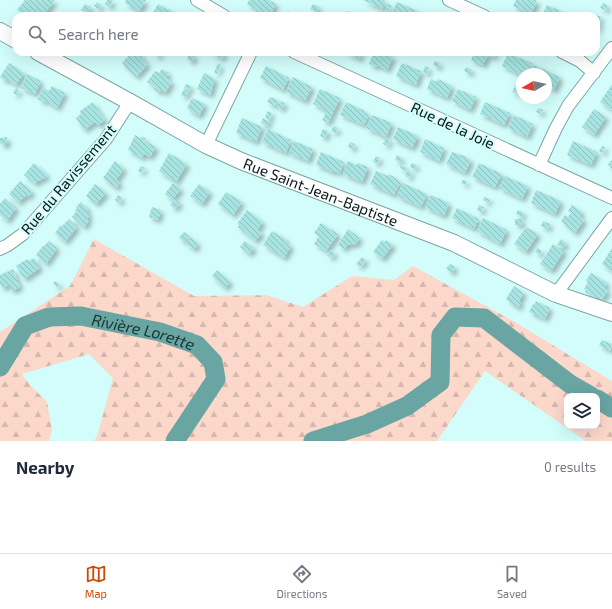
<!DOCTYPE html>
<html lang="en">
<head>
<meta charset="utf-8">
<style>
	:root { --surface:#fff; --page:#f6f6f7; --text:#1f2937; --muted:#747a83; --line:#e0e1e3; --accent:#cf4a05 }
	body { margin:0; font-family:"Exo 2",sans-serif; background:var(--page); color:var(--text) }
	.controls { position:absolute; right:12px; bottom:12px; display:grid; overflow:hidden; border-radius:8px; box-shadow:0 4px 16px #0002 }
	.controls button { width:36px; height:36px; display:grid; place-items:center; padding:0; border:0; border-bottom:1px solid var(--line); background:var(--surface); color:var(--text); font:20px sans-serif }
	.compass { position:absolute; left:516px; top:68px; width:36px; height:36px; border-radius:50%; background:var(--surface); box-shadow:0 4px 16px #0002; rotate:261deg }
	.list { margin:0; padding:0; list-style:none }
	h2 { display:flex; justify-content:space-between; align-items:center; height:52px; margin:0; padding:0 16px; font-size:17px }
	h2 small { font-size:13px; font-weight:400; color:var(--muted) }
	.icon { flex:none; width:22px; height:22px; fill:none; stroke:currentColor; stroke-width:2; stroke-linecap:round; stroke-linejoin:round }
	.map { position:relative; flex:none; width:612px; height:441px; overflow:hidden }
	.search { position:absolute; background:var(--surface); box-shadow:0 4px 16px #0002; left:12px; right:12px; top:12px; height:44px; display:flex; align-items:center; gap:10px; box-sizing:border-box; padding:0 14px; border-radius:12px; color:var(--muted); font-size:15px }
	.sheet { height:112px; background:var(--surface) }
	nav { display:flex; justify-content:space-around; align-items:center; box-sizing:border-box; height:56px; border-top:1px solid var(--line); background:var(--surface); font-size:11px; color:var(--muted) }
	nav a { display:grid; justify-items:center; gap:2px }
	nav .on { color:var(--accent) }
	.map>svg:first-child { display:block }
</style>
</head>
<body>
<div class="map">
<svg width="612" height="441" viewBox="0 0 612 441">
	<defs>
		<pattern id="forest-firs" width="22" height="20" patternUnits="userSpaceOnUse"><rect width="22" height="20" fill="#fcd8cb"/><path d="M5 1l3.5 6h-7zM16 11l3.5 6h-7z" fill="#d6b9ae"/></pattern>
		<pattern id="building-back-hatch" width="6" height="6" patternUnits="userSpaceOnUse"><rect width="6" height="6" fill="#a6e3e1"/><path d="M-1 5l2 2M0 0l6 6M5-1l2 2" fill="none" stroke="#8dc2c0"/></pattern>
		<filter id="shadow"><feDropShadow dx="3.5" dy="3.5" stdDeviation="2" flood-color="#0004"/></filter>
	</defs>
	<rect width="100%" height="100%" fill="#d2fdfb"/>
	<path fill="url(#forest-firs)" fill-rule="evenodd" d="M94,239l100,57 72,-1 37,12 49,-31 42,4 19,-14 100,55 99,60v60h-26l-101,-70 -48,70h-343l3,-5 16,-58 -24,-24 -67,20 8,11 17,17 5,28 -3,11h-49v-109l70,-46zM567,396h30v30h-30z"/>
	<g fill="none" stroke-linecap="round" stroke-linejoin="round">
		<g stroke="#69a5a3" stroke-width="19">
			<path id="s1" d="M0,367l25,-41 24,-9 32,-1 79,16 37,13 16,17 3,17 -41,62"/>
			<path d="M597,399l15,9"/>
			<path d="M313,441l54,-17 40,-18 33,-24 1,-47 14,-18 29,1 86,66 21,12"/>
		</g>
	</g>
	<path fill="url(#building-back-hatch)" filter="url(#shadow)" d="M25,0h30l-12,16h-17l-9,-6z
		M107,0h6l-3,7 -5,-3z
		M126,0h20l-7,11 -14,-8z
		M249,0h20l7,4 -6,12h-2l-9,-5v1l-4,-1 1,-2 -9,-5z
		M363,0h22l-1,1 2,1 -4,7z
		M516,0h19l2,1 -6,13 -18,-8z
		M97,2l4,3 -2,4 -5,-3z
		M397,2l25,11 -1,3 -30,-1z
		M603,3l5,3 -2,4 -6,-2z
		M85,4l6,3 -4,6 -6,-3z
		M158,4l10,6 1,-1 3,2v1l6,4h-27z
		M313,4l6,3 -2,5 -7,-3z
		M387,4l5,2 -3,5 -4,-2z
		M547,5l25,11h-30z
		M288,11l11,5h-13z
		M347,11l6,3 -1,2h-7z
		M596,15l5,2 -3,6 2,1 -4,8z
		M132,52h6l6,6 -2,1 6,5 -12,13 -14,-14z
		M155,52h5l1,1 -3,4 -4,-3z
		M210,52h15l-3,7z
		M344,52h18l-3,7z
		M374,52h9l10,5 -6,13 -10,-5 -1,2 -7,-3z
		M474,52h22l-2,5 -6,-2 -5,10 -12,-5z
		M190,53l5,3 -3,6 -5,-3z
		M508,53l24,10 -4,10 -5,-3 -2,5 -19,-9z
		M435,61l5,2 -2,5 -5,-3z
		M9,63l15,10 -8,12 -10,-6 -1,2 -5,-4z
		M218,63l3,2 -4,9 -3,-1z
		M402,63l19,8 -5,14 -20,-9z
		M534,65l26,12 -6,13 -8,-4v-12h-17z
		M266,66l23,12 -6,12 -23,-12z
		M425,66l4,2 -2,6 -4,-2z
		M466,67l6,3 -2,4 -6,-3z
		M162,69l7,4 -3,5 6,4 -7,11 -5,-3 -2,2 -4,-3 1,-2 -8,-5 8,-11 4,2z
		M204,73l11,6 -5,16 -13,-6z
		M27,74l14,7 -6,13 -14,-6z
		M293,77l19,10 -7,14 -19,-9z
		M431,79l6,3 1,-3 14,7 -5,12 -20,-9z
		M186,84l5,2 -2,5 -5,-3z
		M612,84v26l-12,-8z
		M52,86l13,7 -8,15 -13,-8 -1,2 -5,-3 6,-11 5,3z
		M515,86l5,2 -3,6 -5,-2z
		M16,88l3,3 -2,4 -4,-2z
		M184,89l4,2 -3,6 -4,-2z
		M320,89l20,9 -12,25 -6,-3 5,-9 -14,-7z
		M458,89l18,8 -6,13 -18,-9z
		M270,97l8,3 -3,6 -8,-4z
		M192,98l13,6 -6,12 -9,-5v-1l-3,-2z
		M279,101l6,2 -3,6 -5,-2z
		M93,102l12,18 -7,5 -3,-3 -11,8 -8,-12 5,-4 -1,-3z
		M346,102l19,9 -1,1 5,3 -5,10 -24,-10z
		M485,102l25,11 -6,12 -24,-11z
		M538,108l5,2 -2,4 -5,-2z
		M594,109l12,8 -12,18 -12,-8z
		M268,111l4,2 -3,7 -4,-3z
		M372,115l20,8 -6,14 -20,-9z
		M514,115l19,9 -6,13 -19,-9z
		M242,118l20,9 -6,15 -20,-9z
		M263,118l6,3 -2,5 -6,-3z
		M334,126l4,2 -2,5 -5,-2z
		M398,127l20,9 -6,12 -19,-9z
		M268,129l23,11 -5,13 -24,-11z
		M323,129l5,2 -3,7 -5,-2z
		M135,135l5,3 2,-1 3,1v3l11,6 -6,10 -6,-3 -2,4 -14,-8z
		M7,137v8h-5l-2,-2v-5z
		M386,138l4,2 -3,6 -4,-2z
		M425,139l19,9 -5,13 -19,-9z
		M294,141l19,8 -5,12 -19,-8z
		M573,141l24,11 -6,13 -24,-10z
		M350,142l5,2 -2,5 -5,-2z
		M602,146l3,1 -2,6 -4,-2z
		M321,152l23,10 -4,11 -6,-2 -1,1 -17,-7z
		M452,152l15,5 -1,1 5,2 -6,13 -19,-9z
		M169,153l18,11 -11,18 -17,-11z
		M397,155l5,3 -2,4 -5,-2z
		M376,156l4,2 -3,6 -4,-2z
		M612,160v9l-4,-5z
		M115,161l9,8 -8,11 4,3 -4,5 -13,-10z
		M348,161l9,4 1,-2 10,4 -6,15 -19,-8z
		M34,163l13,12 -3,4 -2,-1 -2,3 -1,-1 -4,4 -11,-9z
		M412,163l5,2 -2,4 -5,-2z
		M479,163l23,11 -7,13 -23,-10z
		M401,165l6,3 -1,3 -6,-3z
		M141,166l4,2 -4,5 -3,-2z
		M376,171l12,5 1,-2 12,8 -7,13 -24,-11z
		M408,171l4,1 -3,6 -4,-2z
		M505,176l23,10 -6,13 -23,-11z
		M463,180l4,1 -2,4 -4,-2z
		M20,181l12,11 -4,5 -2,-2 -3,4 -1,-1 -3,5 -10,-9z
		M173,183l8,6 -9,11 -7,-6z
		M403,183l24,11 -6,13 -24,-11z
		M95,184l11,9 -10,11 -10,-8z
		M199,184l11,8 -8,12 -12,-8z
		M536,190l25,11 -6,13 -24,-11z
		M226,192l16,10 -9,13 -15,-11z
		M118,195l4,3 -3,5 -4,-3z
		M431,195l18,8 -5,13 -19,-9z
		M484,197l6,2 -2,4 -5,-3z
		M5,198l11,10 -9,13 -7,-6v-11z
		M175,199l5,4 -5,6 -5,-4z
		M81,202l7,7 -2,3 4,3 -3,4 2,2 -5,6 -12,-10 4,-5 -1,-1 2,-3 -1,-1z
		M479,205l5,2 -3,5 -4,-2z
		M572,205l10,7 -3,4 5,4 -9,13 -14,-12 4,-6 3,2 3,-4 -3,-2z
		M152,207l9,3 -3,10 -9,-3z
		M457,208l22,11 -5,10 -22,-11z
		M247,210l16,12 -6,8 5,3 -7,8 -17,-14 1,-2 -2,-1z
		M518,210l6,3 -2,4 -6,-3z
		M483,218l24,12 -7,14 -23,-13z
		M69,219l8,8 -12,15 -10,-9 6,-8 1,1z
		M515,219h7v6h-7z
		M543,221l7,3 -2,5 -7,-3z
		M321,223l17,11 -12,17 -12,-7 5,-8 -5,-3z
		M526,227l12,7 -12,18 -12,-8z
		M348,229l12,9 -4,6 -9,1 -2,4 -7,-4z
		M272,231l15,9 -2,2 6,4 -7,12 -21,-13z
		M184,232l5,4 -5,6 -5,-4z
		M191,237l7,7 -4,5 -8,-5z
		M561,239l5,4 -4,5 -5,-3z
		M382,240l3,2 1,-2 7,5 -11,14 -9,-7z
		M49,241l8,7 -11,16 -10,-9 7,-9h1z
		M245,241l9,7 -5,6 -9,-7z
		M553,244l11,7 -13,20 -11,-7z
		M538,248l4,3 -3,4 -4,-3z
		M612,248v23l-10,-7z
		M331,250l4,3 -4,5 -4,-3z
		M362,257l4,3 -6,7 -4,-3z
		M34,258l6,10 -16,11 -8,-13 11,-7 2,2z
		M450,264l5,3 -3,6 -5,-3 1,-1h-2z
		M13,269l7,18 -9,4 -2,-6 -7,3 -2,-4v-9z
		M217,270l13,12 -5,6 -13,-12z
		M591,273l16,10 -3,5 4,3 -6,8 -6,-3 -1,2 -10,-6 1,-2 -2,-1 4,-7 -2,-2z
		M56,281l4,4 -3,2 -4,-4z
		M514,286l10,7 -5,8 2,2 -3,5 -12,-9z
		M536,301l14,7 -5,11 -16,-7 4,-8 1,1z
		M602,340l10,4 -2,7 -11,-6z"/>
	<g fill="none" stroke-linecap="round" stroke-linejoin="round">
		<g stroke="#7da6a4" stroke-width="14">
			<path id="street" d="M197,0l27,16
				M449,0l35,16
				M294,52l318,146
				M562,52l18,9 14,12
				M206,145l45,-93
				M539,165l17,-37 12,-22 44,-58
				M0,249l8,-4 15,-11 83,-95 24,-37
				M556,294l56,-76"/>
		</g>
		<g stroke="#7da6a4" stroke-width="18">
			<g id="secondary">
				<path d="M0,31l16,9"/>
				<path id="s2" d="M38,52l92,50 76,43 35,16 213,82 102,51 56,19"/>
			</g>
		</g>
		<use href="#street" stroke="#fff" stroke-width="12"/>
		<use href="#secondary" stroke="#fff" stroke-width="16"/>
	</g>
	<g text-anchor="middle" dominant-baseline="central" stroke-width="4" stroke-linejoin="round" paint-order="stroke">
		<g font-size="15" fill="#081818" stroke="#d2fdfb">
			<text transform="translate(453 125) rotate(25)">Rue de la Joie</text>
			<text transform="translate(68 179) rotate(-50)">Rue du Ravissement</text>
			<text stroke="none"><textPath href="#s2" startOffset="316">Rue Saint-Jean-Baptiste</textPath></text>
		</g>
		<g font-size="16" font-style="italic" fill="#163534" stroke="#d2fdfb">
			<text stroke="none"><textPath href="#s1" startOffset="170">Rivière Lorette</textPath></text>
		</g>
	</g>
</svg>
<div class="controls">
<button><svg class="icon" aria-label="layers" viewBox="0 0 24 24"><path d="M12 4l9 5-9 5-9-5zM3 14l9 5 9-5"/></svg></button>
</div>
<svg class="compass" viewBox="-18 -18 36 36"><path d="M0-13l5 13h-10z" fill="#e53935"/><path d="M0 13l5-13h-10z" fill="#747a83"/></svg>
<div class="search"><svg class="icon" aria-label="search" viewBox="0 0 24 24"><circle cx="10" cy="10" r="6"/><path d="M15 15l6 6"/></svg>Search here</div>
</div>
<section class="sheet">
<h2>Nearby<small>0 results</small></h2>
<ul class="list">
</ul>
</section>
<nav>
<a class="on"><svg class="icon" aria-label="map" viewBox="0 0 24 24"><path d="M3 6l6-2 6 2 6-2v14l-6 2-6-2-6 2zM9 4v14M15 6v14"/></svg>Map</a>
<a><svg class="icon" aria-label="directions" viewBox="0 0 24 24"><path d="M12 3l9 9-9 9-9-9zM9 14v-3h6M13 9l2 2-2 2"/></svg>Directions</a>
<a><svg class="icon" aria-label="saved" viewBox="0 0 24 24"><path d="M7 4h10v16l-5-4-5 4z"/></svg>Saved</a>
</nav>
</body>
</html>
